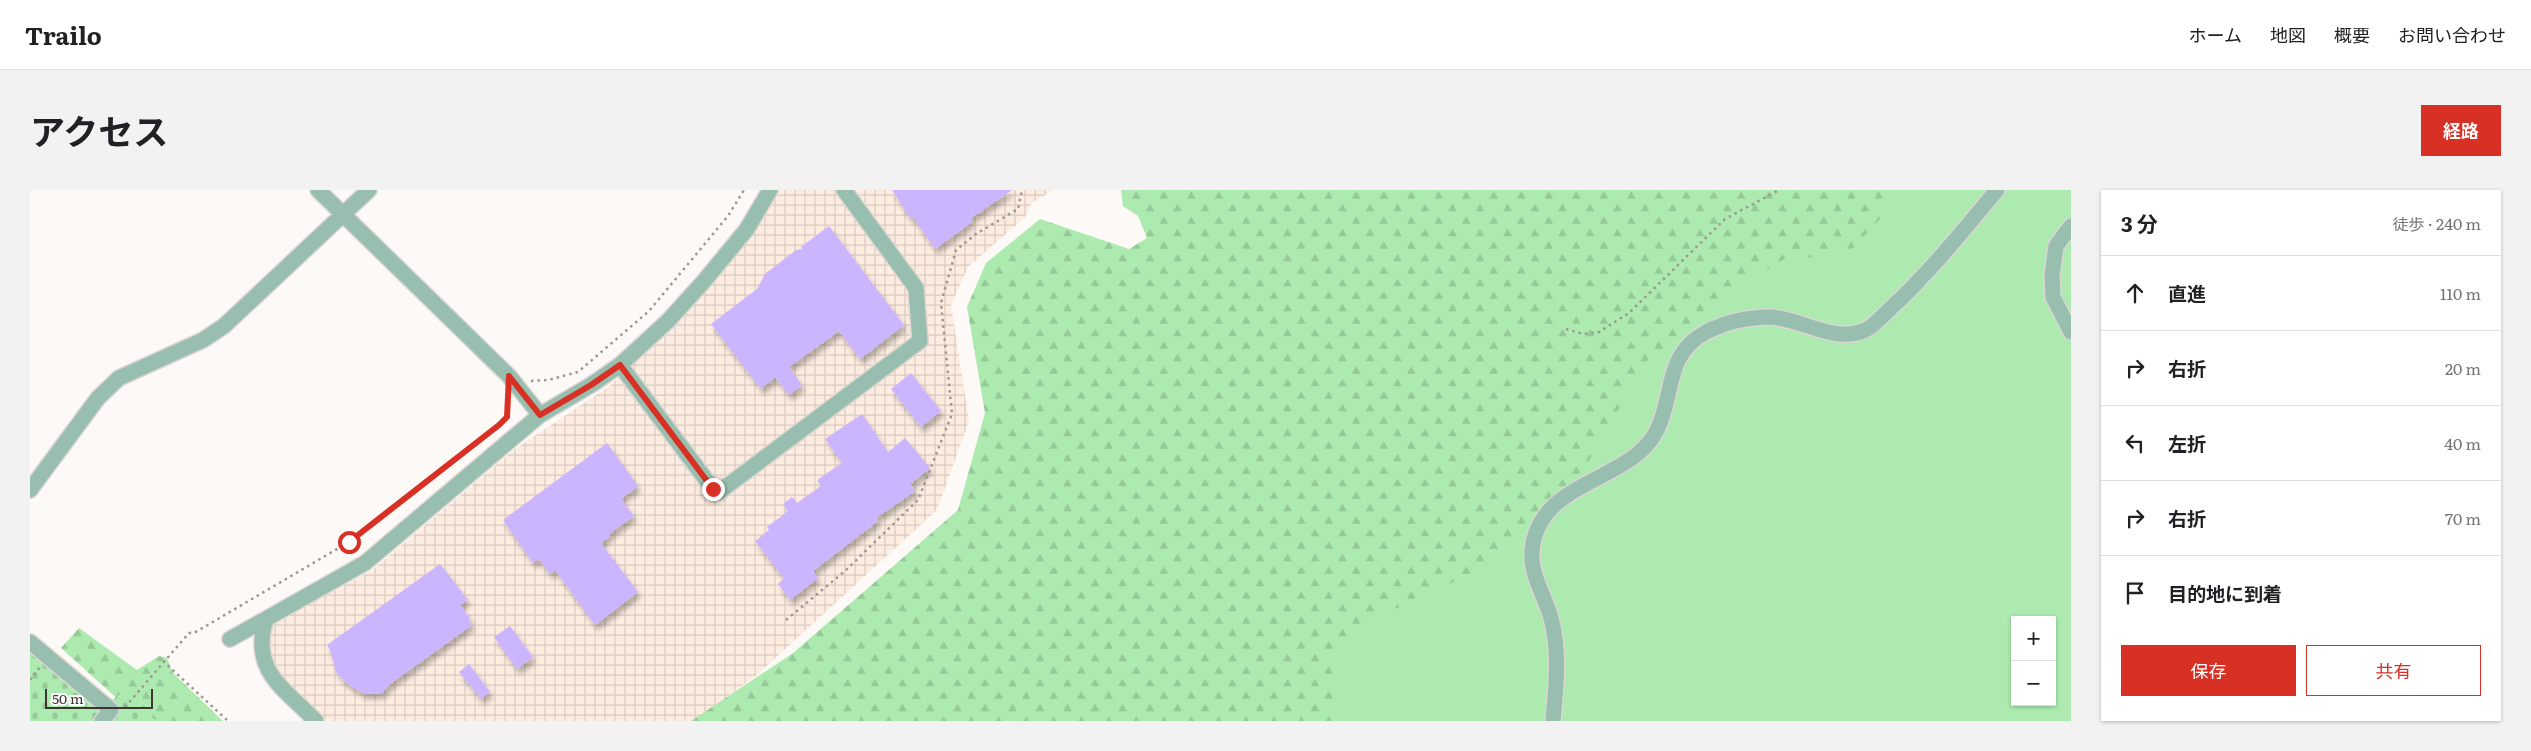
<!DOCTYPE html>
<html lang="ja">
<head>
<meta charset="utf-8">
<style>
	:root { --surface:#fff; --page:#f2f2f2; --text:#202124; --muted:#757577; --line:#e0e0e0; --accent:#d93025 }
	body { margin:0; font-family:Literata,"Noto Sans JP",serif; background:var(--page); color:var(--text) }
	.controls { position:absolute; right:15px; bottom:15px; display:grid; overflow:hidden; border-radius:0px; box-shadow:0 1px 4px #0004 }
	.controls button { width:45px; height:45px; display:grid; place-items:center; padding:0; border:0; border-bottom:1px solid var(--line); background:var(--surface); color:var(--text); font:25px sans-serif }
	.scale { position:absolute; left:15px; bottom:12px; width:108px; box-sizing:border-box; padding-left:5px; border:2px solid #3e3530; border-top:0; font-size:14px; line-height:18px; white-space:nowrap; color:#3e3530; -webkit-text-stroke:4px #fff; paint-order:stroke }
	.stop { position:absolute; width:15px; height:15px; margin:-11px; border:4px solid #d93025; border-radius:50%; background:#fff }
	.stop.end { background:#d93025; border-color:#fff; box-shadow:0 1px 5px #0008 }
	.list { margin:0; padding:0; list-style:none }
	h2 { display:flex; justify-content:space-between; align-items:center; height:65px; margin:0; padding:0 20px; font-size:21px }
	h2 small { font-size:16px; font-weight:400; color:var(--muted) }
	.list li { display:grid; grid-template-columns:32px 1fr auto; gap:15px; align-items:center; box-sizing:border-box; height:75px; padding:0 20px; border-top:1px solid var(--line) }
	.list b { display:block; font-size:19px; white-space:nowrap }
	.list em { font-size:16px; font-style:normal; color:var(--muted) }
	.actions { display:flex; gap:10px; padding:15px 20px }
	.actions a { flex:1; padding:11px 0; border:1px solid var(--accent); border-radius:0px; text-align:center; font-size:18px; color:var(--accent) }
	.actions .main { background:var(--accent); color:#fff }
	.icon { flex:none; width:28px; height:28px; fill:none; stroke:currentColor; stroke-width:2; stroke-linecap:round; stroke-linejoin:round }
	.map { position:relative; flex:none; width:2041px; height:531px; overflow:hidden; border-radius:0px }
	header { display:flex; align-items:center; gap:30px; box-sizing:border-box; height:70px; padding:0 25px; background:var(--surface); border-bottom:1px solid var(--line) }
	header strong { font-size:24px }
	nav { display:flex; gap:28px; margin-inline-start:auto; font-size:18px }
	.intro { display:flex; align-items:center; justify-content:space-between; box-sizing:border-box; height:120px; padding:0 30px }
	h1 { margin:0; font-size:35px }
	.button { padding:12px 22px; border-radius:0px; background:var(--accent); color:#fff; font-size:18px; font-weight:700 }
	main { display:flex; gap:30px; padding:0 30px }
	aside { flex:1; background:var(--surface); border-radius:0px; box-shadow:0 1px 4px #0004 }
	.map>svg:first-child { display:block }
</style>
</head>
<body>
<header>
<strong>Trailo</strong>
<nav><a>ホーム</a><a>地図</a><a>概要</a><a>お問い合わせ</a></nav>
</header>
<div class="intro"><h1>アクセス</h1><a class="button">経路</a></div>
<main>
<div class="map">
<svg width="2041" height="531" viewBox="0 0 2041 531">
	<defs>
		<pattern id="industrial-grid" width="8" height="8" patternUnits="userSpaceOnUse" patternTransform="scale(1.25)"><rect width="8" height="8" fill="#fdece0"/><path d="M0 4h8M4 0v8" fill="none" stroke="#dacbc0"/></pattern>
		<pattern id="forest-firs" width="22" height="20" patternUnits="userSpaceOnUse" patternTransform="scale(1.25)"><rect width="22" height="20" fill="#aceab0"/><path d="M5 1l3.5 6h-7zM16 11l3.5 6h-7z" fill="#95c998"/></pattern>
		<pattern id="cemetery-stones" width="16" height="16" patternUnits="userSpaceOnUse" patternTransform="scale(1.25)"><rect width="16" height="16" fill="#aceab0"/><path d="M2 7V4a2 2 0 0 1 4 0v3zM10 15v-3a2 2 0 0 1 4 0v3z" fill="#95c998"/></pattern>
		<filter id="shadow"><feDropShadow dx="3" dy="5.5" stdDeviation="2.5" flood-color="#0004"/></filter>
	</defs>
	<rect width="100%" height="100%" fill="#fdf9f6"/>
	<path fill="url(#industrial-grid)" d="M749,0h274l-21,13 -7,14 -57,50 -17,38 18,116 -32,89 -179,164 -63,47h-368l-54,-55 -4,-13 1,-23 9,-11 92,-48 144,-122 96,-64 28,-27 33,-28 76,-90z"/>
	<path fill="#aceab0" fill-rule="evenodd" d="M1529,0h512v531h-886zM1985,430h37v82h-37z"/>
	<path fill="url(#forest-firs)" d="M1091,0h771l2,6 -11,20 -30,32 -22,9 -45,1 -56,35 -44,52 -40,17 -60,104 -97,100 -127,58 -30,35v62h-641l102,-68 165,-143 27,-97 -18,-106 19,-44 54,-44 89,30 18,-11 -9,-22 -15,-10z
		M49,438l58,42 22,-14 8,2 6,15 50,48h-81l-81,-73z"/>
	<path fill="url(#cemetery-stones)" d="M0,461l70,58 23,-17 24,16 12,13h-129z"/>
	<path fill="#ccb5ff" filter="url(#shadow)" d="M862,0h120l-42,29 2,3 -37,27 -23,-33 -2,2z
		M799,36l75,99 -44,34 -21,-28 -50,36 13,18 -13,10 -14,-18 -14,12 -50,-65 46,-35 8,-15 31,-24 6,-1 -1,-2z
		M881,183l30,38 -20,16 -30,-38z
		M832,224l26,38 17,-14 25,30 -20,16 5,7 -39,27 2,3 -65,50 5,7 -28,22 -12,-16 6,-6 -29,-37 14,-11 -2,-3 21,-16 -5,-7 9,-7 5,6 24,-17 -4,-6 25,-17 -17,-24z
		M577,253l31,43 -17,13 13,17 -25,18 1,2 -9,7 37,49 -43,33 -40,-55 -5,4 -11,-15 -6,4 -30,-43z
		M410,374l28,36 -8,5 10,13 -2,1 4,6 -82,59 -8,9 -17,1 -18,-10 -11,-12 -6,-22 -3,-5z
		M480,436l23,31 -16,12 -23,-32z
		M439,474l21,28 -9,7 -22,-27z"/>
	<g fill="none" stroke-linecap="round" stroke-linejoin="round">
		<g stroke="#dbd6d2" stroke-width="18">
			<path id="minor" d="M288,0l191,186 31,39
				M2041,36l-15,20 -4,30 1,21 18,35
				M590,175l93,124 6,3 201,-151 -4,-53 -72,-98
				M0,300l68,-92 21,-20 84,-38 21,-14 145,-136
				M200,449l36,-20
				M0,452l81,68 -9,11
				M286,531c-32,-33 -66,-50 -50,-102l99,-56 175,-148 51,-30 29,-20 48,-44 37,-41 42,-51 23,-39
				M1523,531c3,-34 7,-70 -2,-103 -6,-22 -21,-43 -19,-67 6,-71 97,-68 124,-119 19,-35 7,-77 50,-100 20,-10 42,-15 64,-15 30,1 63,26 93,14 9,-3 19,-15 26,-21 40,-37 73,-78 108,-120"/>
		</g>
		<path stroke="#9d9793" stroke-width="2.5" stroke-dasharray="2.5 4" stroke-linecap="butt" d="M1536,139l17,5 16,-2 30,-19 96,-94 54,-29
			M501,191l17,-1 30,-8 71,-61 79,-95 16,-26
			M756,430l59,-49 73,-71 34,-86 -11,-111 15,-53 20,-16 42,-25 4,-19
			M133,471l65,60
			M0,490l10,-13
			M95,517l64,-74h5l155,-91 150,-117 8,-8 2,-17"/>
		<use href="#minor" stroke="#97beae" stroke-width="15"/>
	</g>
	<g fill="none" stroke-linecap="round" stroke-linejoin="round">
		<path stroke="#d93025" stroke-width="6" d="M319,352l150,-117 8,-8 2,-41 31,39 51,-30 29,-20 93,124"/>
	</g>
</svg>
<div class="controls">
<button>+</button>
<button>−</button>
</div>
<div class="scale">50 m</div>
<div class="stop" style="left:319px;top:352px"></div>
<div class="stop end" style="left:683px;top:299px"></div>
</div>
<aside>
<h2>3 分<small>徒歩 · 240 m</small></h2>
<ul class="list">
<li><svg class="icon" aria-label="ahead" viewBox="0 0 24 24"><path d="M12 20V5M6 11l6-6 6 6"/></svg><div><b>直進</b></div><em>110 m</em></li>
<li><svg class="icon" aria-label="right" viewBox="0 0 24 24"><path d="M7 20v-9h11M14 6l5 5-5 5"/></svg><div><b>右折</b></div><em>20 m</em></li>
<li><svg class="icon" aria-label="left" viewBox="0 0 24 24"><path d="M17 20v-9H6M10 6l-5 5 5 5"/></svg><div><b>左折</b></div><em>40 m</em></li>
<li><svg class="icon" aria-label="right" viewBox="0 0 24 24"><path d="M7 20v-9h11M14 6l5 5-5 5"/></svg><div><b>右折</b></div><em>70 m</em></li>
<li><svg class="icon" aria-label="arrive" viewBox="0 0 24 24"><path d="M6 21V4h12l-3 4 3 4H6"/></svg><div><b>目的地に到着</b></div></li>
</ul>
<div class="actions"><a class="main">保存</a><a>共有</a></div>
</aside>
</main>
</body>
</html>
